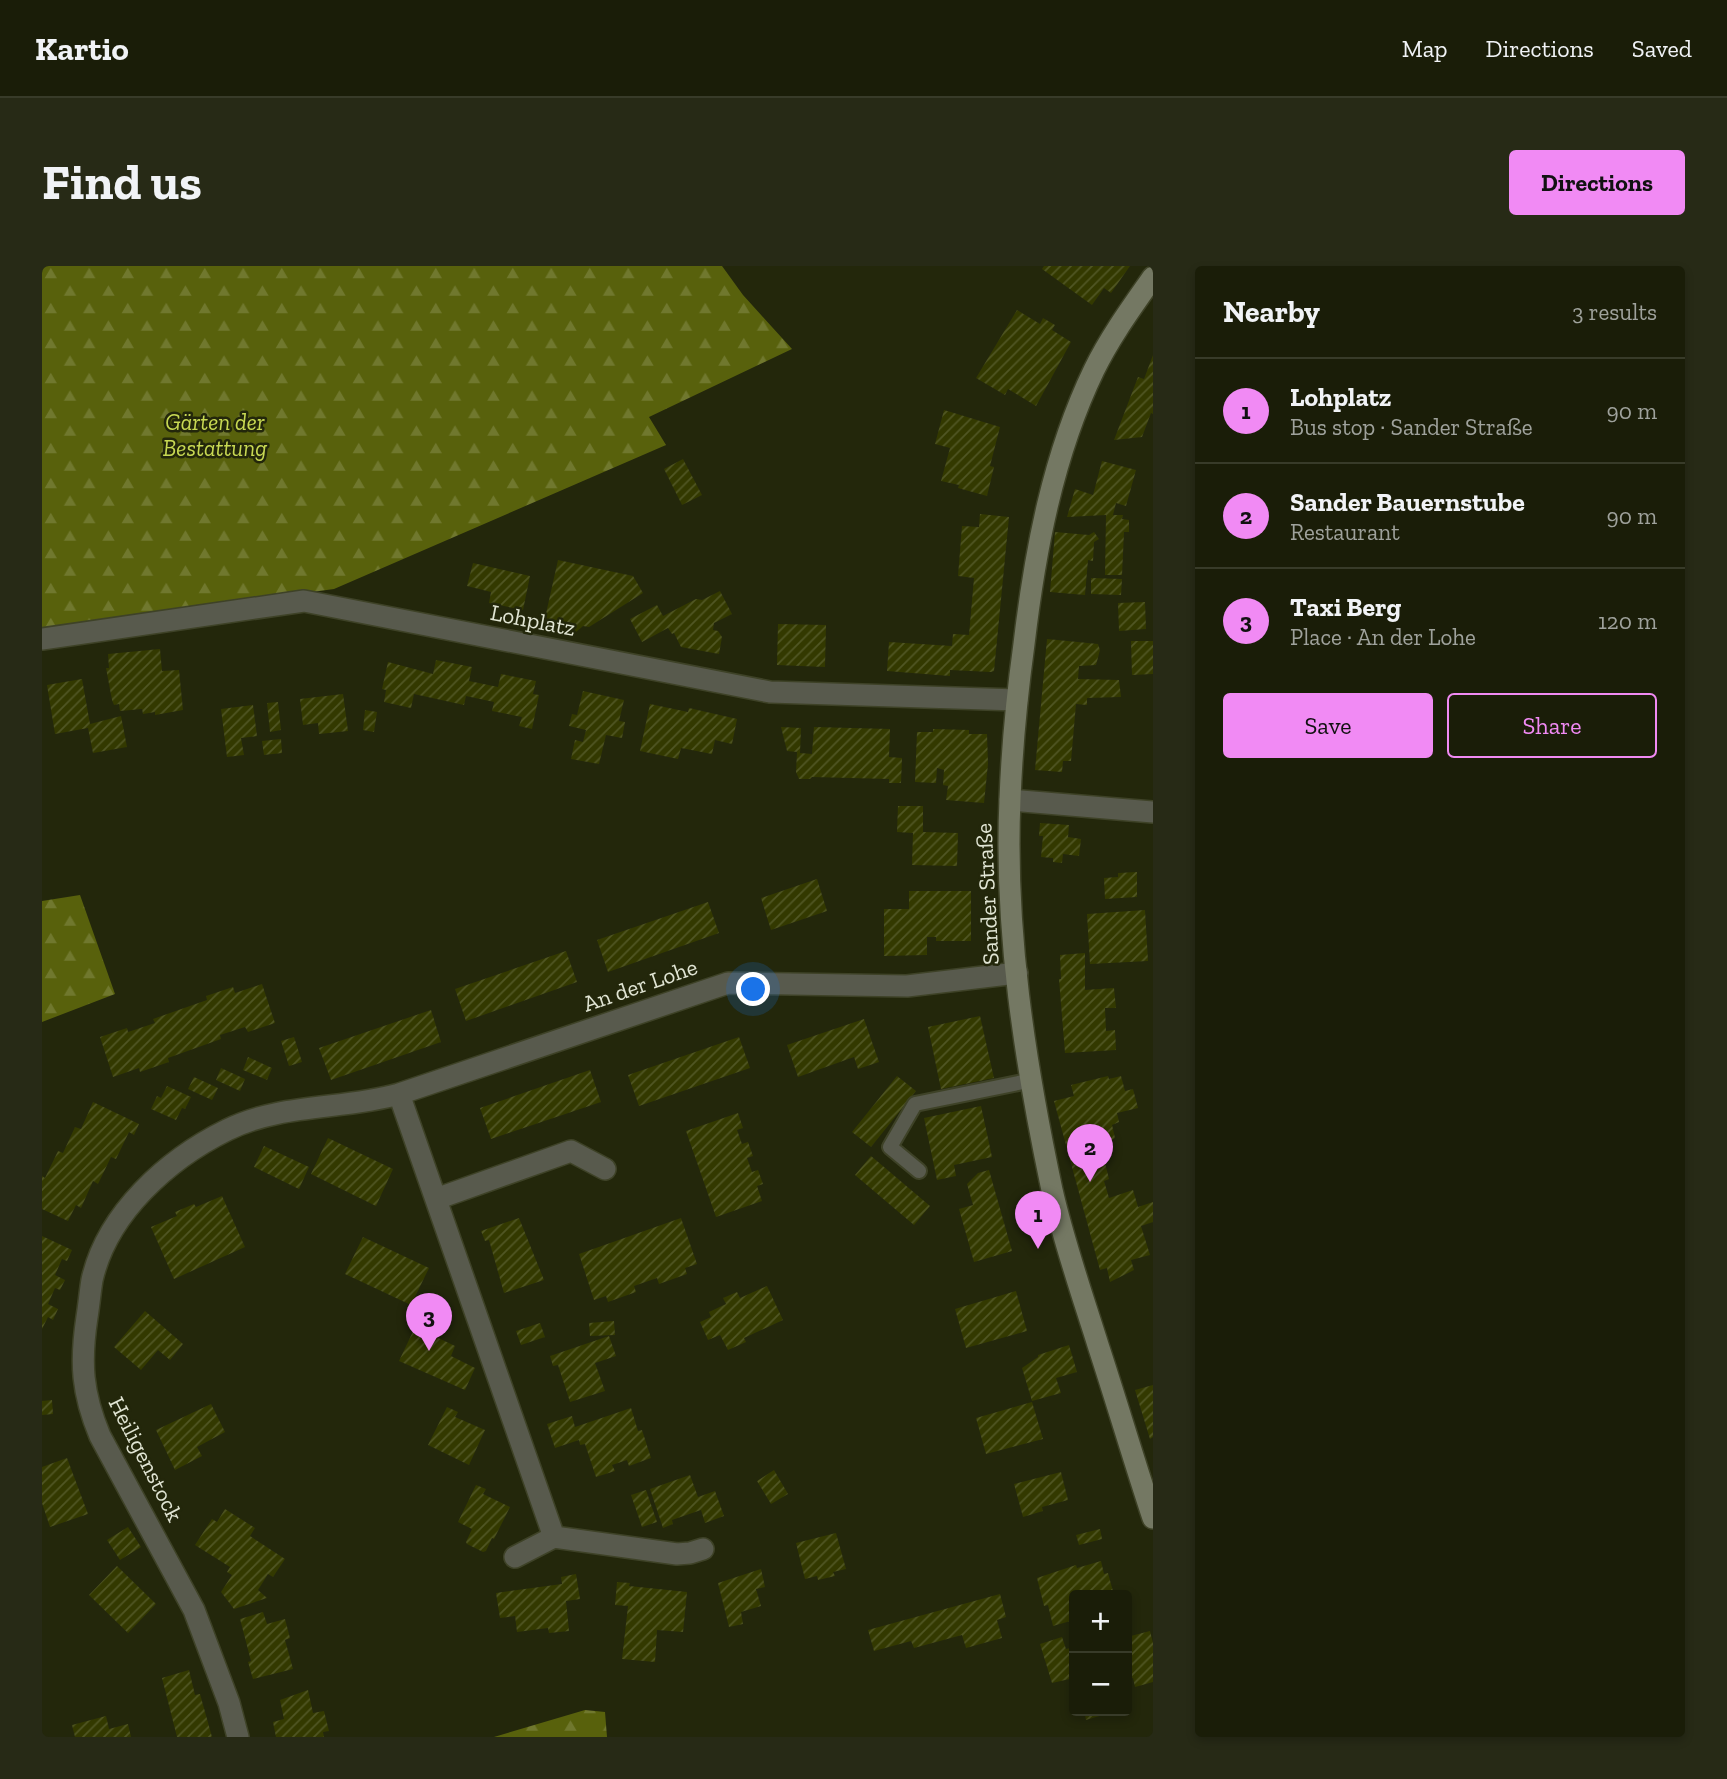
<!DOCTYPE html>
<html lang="en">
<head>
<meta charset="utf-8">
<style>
	:root { --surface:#1a1d08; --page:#272a16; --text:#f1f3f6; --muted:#9fa29c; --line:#383b29; --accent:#f18af4 }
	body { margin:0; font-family:"Zilla Slab",serif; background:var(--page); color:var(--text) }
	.controls { position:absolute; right:21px; bottom:21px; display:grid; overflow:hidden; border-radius:7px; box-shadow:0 4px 10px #0003 }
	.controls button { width:63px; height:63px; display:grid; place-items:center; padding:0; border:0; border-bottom:2px solid var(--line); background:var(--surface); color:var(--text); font:35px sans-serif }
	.you { position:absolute; left:712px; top:724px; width:24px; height:24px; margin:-18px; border:5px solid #fff; border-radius:50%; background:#1a73e8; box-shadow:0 0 0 10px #1a73e833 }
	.badge { display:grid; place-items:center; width:46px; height:46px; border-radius:50%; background:var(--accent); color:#111; font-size:23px; font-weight:700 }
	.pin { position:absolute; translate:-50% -58px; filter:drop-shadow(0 2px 4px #0008) }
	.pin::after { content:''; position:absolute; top:37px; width:24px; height:21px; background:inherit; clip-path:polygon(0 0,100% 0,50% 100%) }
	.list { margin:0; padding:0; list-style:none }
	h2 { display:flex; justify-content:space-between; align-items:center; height:91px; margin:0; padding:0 28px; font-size:30px }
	h2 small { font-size:23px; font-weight:400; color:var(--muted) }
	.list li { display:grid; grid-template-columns:46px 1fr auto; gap:21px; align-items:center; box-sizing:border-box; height:105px; padding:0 28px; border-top:2px solid var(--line) }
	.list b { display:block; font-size:26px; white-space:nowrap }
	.list p { margin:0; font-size:23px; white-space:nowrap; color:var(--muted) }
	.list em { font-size:23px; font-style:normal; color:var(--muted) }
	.actions { display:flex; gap:14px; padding:21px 28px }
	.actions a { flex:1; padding:16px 0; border:2px solid var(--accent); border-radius:7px; text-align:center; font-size:24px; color:var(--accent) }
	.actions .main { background:var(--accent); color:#111 }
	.map { position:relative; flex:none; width:1111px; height:1471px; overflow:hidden; border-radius:7px }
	header { display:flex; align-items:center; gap:42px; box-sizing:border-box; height:98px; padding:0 35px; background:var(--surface); border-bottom:2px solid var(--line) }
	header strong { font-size:33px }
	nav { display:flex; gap:38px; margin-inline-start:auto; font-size:24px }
	.intro { display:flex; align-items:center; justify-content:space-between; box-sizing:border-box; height:168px; padding:0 42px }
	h1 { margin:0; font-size:49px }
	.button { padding:18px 32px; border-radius:7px; background:var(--accent); color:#111; font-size:24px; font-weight:700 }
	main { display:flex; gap:42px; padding:0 42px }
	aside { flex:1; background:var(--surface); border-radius:7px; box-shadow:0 4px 10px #0003 }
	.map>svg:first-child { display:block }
</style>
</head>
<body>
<header>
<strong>Kartio</strong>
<nav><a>Map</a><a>Directions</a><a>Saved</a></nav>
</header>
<div class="intro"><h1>Find us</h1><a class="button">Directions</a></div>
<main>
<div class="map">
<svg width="1111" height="1471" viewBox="0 0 1111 1471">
	<defs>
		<pattern id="forest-firs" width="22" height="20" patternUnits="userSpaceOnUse" patternTransform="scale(1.75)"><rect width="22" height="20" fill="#58610c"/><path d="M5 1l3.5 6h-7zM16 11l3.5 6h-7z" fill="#70782e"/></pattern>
		<pattern id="building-hatch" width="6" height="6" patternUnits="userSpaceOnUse" patternTransform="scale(1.75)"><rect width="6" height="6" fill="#333900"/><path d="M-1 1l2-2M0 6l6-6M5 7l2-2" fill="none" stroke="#505624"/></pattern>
	</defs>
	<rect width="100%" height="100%" fill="#23270b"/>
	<path fill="url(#forest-firs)" d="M0,0h680l21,29 49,54 -143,68 17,28 -332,144 -292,39z
		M38,629l35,99 -73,28v-121z
		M543,1444l20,2 2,25h-113z"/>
	<path fill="url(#building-hatch)" d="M1002,0h86l-19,27 -7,-5 -12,17 -50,-36z
		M975,44l23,14 3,-6 12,7 -3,5 19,12 -35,64 -28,-17 -3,6 -29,-17z
		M1111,89v59l-2,-1 -9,24 -28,3 24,-63 6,2z
		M902,144l56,17 -10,39 4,1 -7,29 -29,-8 1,-3 -18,-4 9,-33 -15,-4z
		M641,193l19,36 -20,10 -18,-36z
		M1060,195l34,9 -10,36 -10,-3 -3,12h10l-1,4 7,1v12h-5l-2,43h-17l1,-60 -39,2 8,-28 18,6z
		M938,248l29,3 -15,154 -3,1 -41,-2v6l-63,-5 2,-29 63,4 1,-12 16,1 5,-57 -16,-2 4,-50 17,1z
		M1013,266l34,3 5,-3 5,7 -5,3 -1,19 -5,-1 -3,35 -35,-3z
		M516,294l75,16 10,17 -54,34 -6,-1 -7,6 -5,-8 -26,-6z
		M431,297l57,13 -7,34 -34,-7 2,-11 -24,-6z
		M1049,312l31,1 -1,16 -30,-1z
		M678,325l12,23 -18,9 -1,7 5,1 4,6 -3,17 -38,-7 -7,-14 -2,1 -4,-6 -26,14 -12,-23 27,-14 6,11 33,-17 6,1z
		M1103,336l1,27 -27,2 -1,-28z
		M736,358l48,1 -1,42 -48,-2z
		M1005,373l51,5 2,6 -4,15 -17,1 -1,13 41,1 2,17 -34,1v7l-11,-1 -5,57h-8l-1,11 -27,-2z
		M1089,375h22v33l-21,1z
		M118,383l2,22 17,-1 4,40 -28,5v-3l-12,2 -1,-5 -22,2 -1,-7 -5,1 -2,-5 -6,-32h3l-1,-14z
		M394,394l36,7 -3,14 29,6 3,-13 35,7 -3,13 6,1 -7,34 -13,-3 3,-9 -30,-6 2,-9 -28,-6 -2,9 -50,-11 -3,14 -27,-6 2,-12 -4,-1 6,-27 45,12z
		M40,413l8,45 31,-8 6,31 -34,6 -5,-25 -33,6 -8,-49z
		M541,425l41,9 -5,21 6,1 -3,16 -16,-3 -7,29 -28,-5 4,-19 8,2 3,-12 -17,-4 3,-12 5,1z
		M301,428l5,37 -29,3 -1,-11 -15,2 -3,-26z
		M236,436l3,28 -11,2 -3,-29z
		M608,438l38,8 1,-4 48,11 -5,25 -17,-4 -3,14 -31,-6 -3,11 -38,-8z
		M211,439l4,31 -16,2 3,17 -17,2 -6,-48z
		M323,444l12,2 -3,20 -11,-2z
		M739,461l20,1 -1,25 12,1 2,-27 76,2 -1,28 13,1 -1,25h-12v-4l-77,-2 -2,2h-11l-3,-7 1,-20 -10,-1z
		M891,463l36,1v4h18l1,30 -4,39 -38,-3 2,-14 -5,-1 1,-15 -7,-2 -1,15 -21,-1 2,-50h16z
		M239,473l1,14 -18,2 -2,-14z
		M856,540h25v26l35,1 -1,33 -45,-1 1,-32 -16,-1z
		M998,557l29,2 -1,12 13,2 -2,17 -16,-2 -1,9 -9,-1v-4l-12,-1 2,-21h-4z
		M1095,606v25l-32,2 -1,-21 14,-1v-4z
		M775,613l10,32 -56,19 -10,-32z
		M867,625h62v50h-35v-4h-9v18l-43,1v-47h25z
		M666,636l11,31 -111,39 -11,-32z
		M1103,644l3,51 -58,3 -3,-50z
		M524,685l11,31 -111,39 -11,-32z
		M1043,687v37l29,-2 2,20h-11l1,23 9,-1 1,20 -51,3 -6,-74h2l-1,-24z
		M220,718l13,39 -27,9 -3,-5 -25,8 1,4 -53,19 1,4 -29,10 -1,-4 -26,9 -13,-40 27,-9 1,4 27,-9 -2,-4 54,-19 -1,-4 27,-9 2,6z
		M389,744l10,32 -110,38 -12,-32z
		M938,750l14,62 -53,11 -13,-62z
		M822,753l15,43 -21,7 -4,-12 -56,20 -11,-32z
		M252,771l8,25 -13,4 -8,-25z
		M697,771l11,31 -111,38 -11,-31z
		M206,791l24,11 -5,12 -24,-10z
		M179,802l24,11 -5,12 -24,-11z
		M548,804l11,32 -110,37 -11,-31z
		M855,810l19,15 -45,56 -19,-15z
		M1066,810l1,3 12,-3 4,15 8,-2 5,19 -21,5 2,9 -7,3 3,13 -14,9 8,32 -5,2 5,17 24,-8 5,17 15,-5v20l-12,4 9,29 -19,5 3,10 -24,12 -3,-14 -7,2 -46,-169 20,-5 -3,-11z
		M152,811l24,11 -6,12 -24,-11z
		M125,820l24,11 -6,12 -3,-1 -6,12 -25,-11 6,-13 4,2z
		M51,836l46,22 -5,11 -5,-3 -13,27 -5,-2 -13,27 -5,-3 -12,27 -5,-3 -8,16 -26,-12v-33l3,2 13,-27 5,2 12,-26 6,2z
		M939,840l11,51 -38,8 2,11 -19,4 -13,-62z
		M696,847l5,15 -6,2 5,14 6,-2 5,14 -6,2 5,14 6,-2 5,14 -6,2 5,15 -46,16 -30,-86z
		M286,872l65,31 -17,37 -65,-32z
		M222,880l45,21 -10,22 -45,-22z
		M829,890l59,50 -16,19 -59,-50z
		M947,904l23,81 -38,11 -15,-53 14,-4 -6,-21 11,-11z
		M180,930l23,51 -71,32 -23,-52 26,-11 -2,-4 19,-8 2,3z
		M477,952l25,62 -40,13 -15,-53 -4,1 -4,-10z
		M639,952l16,46 -12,4 2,6 -28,10 -2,-6 -23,8 2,6 -28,10 -2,-6 -12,4 -15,-46z
		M0,970l30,14 -5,11 -5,-2 -7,16 10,5 -5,10 -5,-2 -7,16 10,5 -5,11 -5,-3 -6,12z
		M321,971l66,31 -18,37 -66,-31z
		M725,1020l16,34 -39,18 2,4 -18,8 -8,-15 -12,5 -8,-18 11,-5 -2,-5 17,-8 -3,-6 14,-6 3,6z
		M974,1025l11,40 -61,17 -11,-39z
		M103,1045l38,33 -13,16 -12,-10 -17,20 -27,-23z
		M572,1055l1,14 -25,1 -1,-13z
		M375,1057l11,5 -2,4 29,14 -4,10 24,12 -10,22 -66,-29z
		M498,1057l5,14 -24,8 -5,-14z
		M567,1070l7,20 -21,7 10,28 -35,11 -12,-37 -5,1 -3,-10z
		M1027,1079l8,27 -21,6 5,15 -29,8 -10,-33 16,-11v-2z
		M1111,1119v52l-3,2 -15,-49z
		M10,1134l1,14 -11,1v-14z
		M990,1136l11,37 -57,15 -10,-36z
		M169,1138l14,28 -28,15 5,9 -27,14 -19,-40z
		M405,1141l11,5 -3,5 30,13 -16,35 -41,-20z
		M589,1142l7,23 4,-1 9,28 -22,8 -2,-6 -15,5 3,6 -19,6 -11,-33 -5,1 -1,-5 -24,8 -8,-24 25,-8 3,11z
		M25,1192l21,56 -38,13 -8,-24v-36z
		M732,1204l14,24 -17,10 -14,-23z
		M1019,1206l7,28 -26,7 1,4 -20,6 -9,-33z
		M648,1209l8,22 17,-6 9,25 -19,7 -4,-13 -29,10 1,4 -10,4 -13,-39z
		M434,1219l10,4 -3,5 27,13 -16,32 -2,-1 -6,13 -3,1 -16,-8 -1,-2 6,-13 -14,-7z
		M604,1224l11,32 -15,5 -11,-32z
		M183,1243l30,19 -5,8 35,23 -12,18 -5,-3 -10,16 9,8 -33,11 -13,-17 11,-17 -5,-3 3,-5 -35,-22 17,-26 5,3z
		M86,1261l13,20 -21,13 -13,-20z
		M1058,1263l2,10 -23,6 -3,-10z
		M794,1267l10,36 -13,3 2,4 -17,4 -1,-4 -12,3 -9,-36z
		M1059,1295l3,13 4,-1 6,22h-40v25l-21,6 -5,-21 -4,1 -7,-28 39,-13 1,3z
		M75,1300l39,38 -28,29 -39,-38z
		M719,1303l4,18 -9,2 5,17 -20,6 2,12 -14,3 -11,-44z
		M534,1308l4,25 -14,2 3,30 -20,2 -1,-5 -31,4 -2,-16 -15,2 -4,-25 66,-9 -1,-7z
		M575,1316l13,1 -1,3 58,6 -4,40 -26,-2 -2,32 -33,-3 6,-53 -13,-1z
		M958,1328l6,23 -9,3 5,18 -36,10 -4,-13 -48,13 -3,-7 -37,10 -6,-21z
		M221,1346l4,12 18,-5 5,19 -5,2 8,29 -40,10 -5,-17 3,-1 -11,-42z
		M1108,1365l3,12v39l-18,5 -2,-9 -6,2v-43z
		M1020,1371l4,12 8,-2v31l-22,5 -12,-39z
		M147,1404l6,25 5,-1 12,43h-35l-15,-59z
		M266,1424l5,23 11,-2 5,20 -6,1 1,5h-48l-3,-15 11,-3 -4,-19z
		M1042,1445h32l-30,9z
		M64,1450l3,13 19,-5 3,13h-56l-3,-12z"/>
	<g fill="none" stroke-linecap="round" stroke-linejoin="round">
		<g stroke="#3e4227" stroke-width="18">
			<path id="lane" d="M877,905l-29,-24 25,-43 118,-24"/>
		</g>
		<g stroke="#3e4227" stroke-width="24">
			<path id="street" d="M0,373l262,-38 466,91 247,8
				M968,534l143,12
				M394,933l135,-48 34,18
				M512,1271l-155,-443 329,-111 179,3 110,-13
				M473,1291l39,-20 123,17 13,-1 13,-4
				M196,1471l-9,-34 -35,-93 -94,-174c-18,-43 -20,-73 -13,-119 2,-12 3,-25 5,-37 15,-67 76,-121 135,-150 54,-27 116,-20 172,-36"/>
		</g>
		<g stroke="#3e4227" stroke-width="24">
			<path id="secondary" d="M1111,11c-21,30 -43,60 -59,93 -41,85 -59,181 -70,274 -7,51 -12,103 -14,155 -6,130 15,264 42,391 12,53 30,104 46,155 19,58 36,116 55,173"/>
		</g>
		<use href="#lane" stroke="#585a4d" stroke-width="14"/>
		<use href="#street" stroke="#585a4d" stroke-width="21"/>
		<use href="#secondary" stroke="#747863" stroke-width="21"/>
	</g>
	<g text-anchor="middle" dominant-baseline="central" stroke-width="5" stroke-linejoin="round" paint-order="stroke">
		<g font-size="23" font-style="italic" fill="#c8d953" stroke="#23270b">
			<text x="173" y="156">Gärten der<tspan x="173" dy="26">Bestattung</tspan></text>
		</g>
		<g font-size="23" fill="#e1e5d4" stroke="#23270b">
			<text transform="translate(491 354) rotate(11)">Lohplatz</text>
			<text transform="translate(945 628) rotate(-93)">Sander Straße</text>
			<text transform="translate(598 719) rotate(-19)">An der Lohe</text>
			<text transform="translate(104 1193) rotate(63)">Heiligenstock</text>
		</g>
	</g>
</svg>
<div class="controls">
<button>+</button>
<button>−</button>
</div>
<div class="you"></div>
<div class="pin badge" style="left:996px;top:983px">1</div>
<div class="pin badge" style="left:1048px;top:916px">2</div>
<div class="pin badge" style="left:387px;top:1085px">3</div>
</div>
<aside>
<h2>Nearby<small>3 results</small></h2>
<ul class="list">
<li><span class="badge">1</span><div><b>Lohplatz</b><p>Bus stop · Sander Straße</p></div><em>90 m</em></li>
<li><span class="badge">2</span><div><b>Sander Bauernstube</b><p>Restaurant</p></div><em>90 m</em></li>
<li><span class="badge">3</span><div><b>Taxi Berg</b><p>Place · An der Lohe</p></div><em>120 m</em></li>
</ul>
<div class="actions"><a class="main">Save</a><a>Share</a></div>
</aside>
</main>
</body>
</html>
